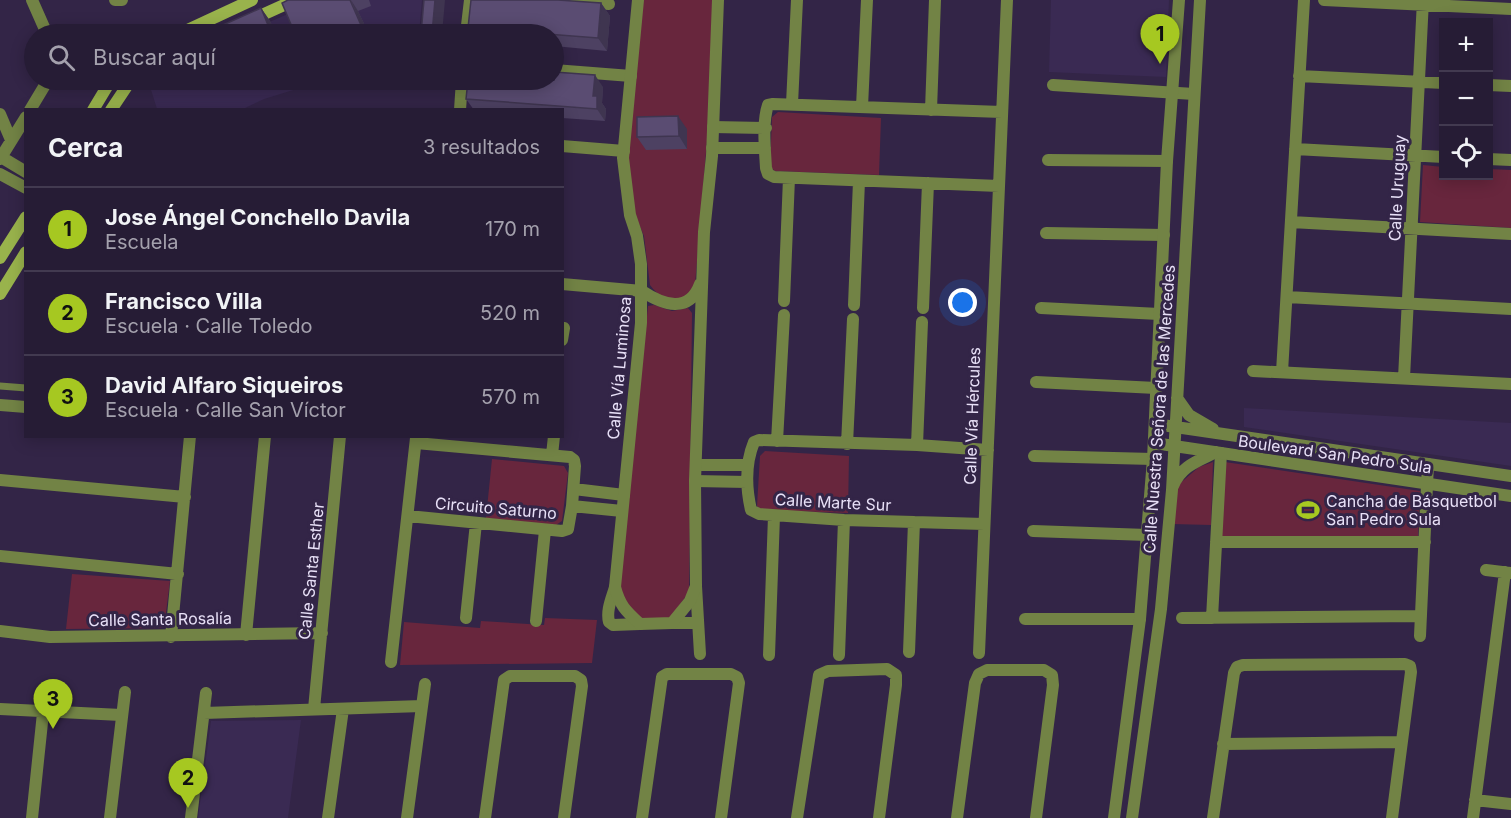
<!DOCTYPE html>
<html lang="es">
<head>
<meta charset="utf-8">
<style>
	:root { --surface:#261c35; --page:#2e253d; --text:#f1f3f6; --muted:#a4a1ad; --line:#423a50; --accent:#a6c821 }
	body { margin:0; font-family:Inter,sans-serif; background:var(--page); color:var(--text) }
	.controls { position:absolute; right:18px; top:18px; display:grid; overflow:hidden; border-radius:0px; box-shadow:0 3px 15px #0003 }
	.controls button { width:54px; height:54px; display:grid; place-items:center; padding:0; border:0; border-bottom:2px solid var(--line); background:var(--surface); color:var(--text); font:30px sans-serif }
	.you { position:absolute; left:963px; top:303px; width:21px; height:21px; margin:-15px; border:4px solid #fff; border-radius:50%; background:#1a73e8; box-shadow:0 0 0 9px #1a73e833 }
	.badge { display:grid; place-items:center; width:39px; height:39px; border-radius:50%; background:var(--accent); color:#111; font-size:20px; font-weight:700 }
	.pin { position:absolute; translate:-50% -50px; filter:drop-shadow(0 2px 3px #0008) }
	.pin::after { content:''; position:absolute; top:32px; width:21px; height:18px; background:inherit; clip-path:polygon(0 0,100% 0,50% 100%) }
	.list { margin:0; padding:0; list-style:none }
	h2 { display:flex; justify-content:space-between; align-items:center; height:78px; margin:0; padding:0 24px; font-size:26px }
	h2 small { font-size:20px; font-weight:400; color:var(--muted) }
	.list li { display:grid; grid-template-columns:39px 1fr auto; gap:18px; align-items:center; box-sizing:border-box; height:84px; padding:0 24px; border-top:2px solid var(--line) }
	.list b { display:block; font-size:22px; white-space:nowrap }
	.list p { margin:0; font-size:20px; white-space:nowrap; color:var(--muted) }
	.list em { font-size:20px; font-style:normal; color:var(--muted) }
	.icon { flex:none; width:33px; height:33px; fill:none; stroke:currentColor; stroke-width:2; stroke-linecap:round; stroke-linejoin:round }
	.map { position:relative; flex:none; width:1511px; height:818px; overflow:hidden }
	.search { position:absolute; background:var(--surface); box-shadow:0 3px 15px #0003; left:24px; top:24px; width:540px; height:66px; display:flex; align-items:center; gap:15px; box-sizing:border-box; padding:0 21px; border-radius:33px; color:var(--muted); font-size:22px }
	.panel { position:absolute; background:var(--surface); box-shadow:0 3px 15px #0003; left:24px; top:108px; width:540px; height:330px; border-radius:0px }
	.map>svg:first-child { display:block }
</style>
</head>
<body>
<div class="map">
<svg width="1511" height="818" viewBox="0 0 1511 818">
	<rect width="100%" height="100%" fill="#332547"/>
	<path fill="#3a2a53" d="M320,0h102l-3,34h-177z
		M1051,0h118l-3,77 -117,-5z
		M148,80h178l-62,19 -23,11 -84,-1z
		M1244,408l267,15v43l-267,-39z
		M301,720l-13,98h-90l13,-97z"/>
	<path fill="#68263d" d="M640,0h73l-5,128 -13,157 -9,13c-17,2 -25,2 -36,-13l-6,-49 -11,-26 -5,-52z
		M778,112l103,6 -2,57 -104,-4 -5,-4 2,-50z
		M1423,165l20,2 1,9h44l1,-7 22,1v58l-91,-6z
		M654,305l18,6 16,-3 4,5 -3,279 -19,26 -10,3 -21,-3 -12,-12 -7,-19 28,-281z
		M765,451l84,5 -1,57 -86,-3 -5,-4 3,-50z
		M492,459l72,7 4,7 -6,48 -6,4 -70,-7z
		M1213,462l-2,63 -39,-1 6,-39 21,-18z
		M1225,462l195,29 -2,46 -197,-1z
		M72,574l98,7 -6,47 -98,1z
		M545,618l52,2 -5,43 -192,2 4,-43 76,6 1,-7 63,4z"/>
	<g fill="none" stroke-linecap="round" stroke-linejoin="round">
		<path stroke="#728345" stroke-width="7" d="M0,386l26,2"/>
		<path stroke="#728345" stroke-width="12" d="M32,0l15,34
			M115,0h7
			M554,0l55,4
			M1324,0l187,9
			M466,34l4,-34
			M554,70l77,6
			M1299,76l145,7
			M1053,85l141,9
			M1488,85l23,1
			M792,104l5,-104
			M862,107l5,-107
			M30,110l18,-30
			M460,110l2,-30
			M931,110l4,-110
			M0,114l11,26
			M713,127l53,1
			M562,146l62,5
			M712,148h53
			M1295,149l149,8
			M1,157l25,15
			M0,159l26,-42
			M1488,159l23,1
			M1048,160l119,1
			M0,174l26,14
			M999,186l-225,-9 -6,-3 -2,-6c-1,-19 -4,-45 2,-63l5,-1 229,8
			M1291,222l220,12
			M1046,233l118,2
			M562,284l80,7
			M1287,297l224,12
			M784,301l5,-123
			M854,305l5,-124
			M923,308l5,-125
			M1041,308l118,6
			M562,340l2,-12
			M1253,371l258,13
			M1282,372l22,-372
			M1404,378l19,-378
			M1036,382l120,6
			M0,405l26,2
			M777,441l7,-126
			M847,444l6,-125
			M917,445l5,-123
			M552,455l2,-19
			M1034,456l119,3
			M696,465h52
			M0,480l185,17
			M695,481l52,1
			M574,489l50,6
			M572,506l50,5
			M408,516l154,15 6,-2 4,-23 3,-40 -1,-6 -4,-3 -154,-14
			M984,524l-140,-4 -85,-6 -8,-4c-5,-22 -6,-46 3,-68l5,-2 158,5 71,5
			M1033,531l114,4
			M1216,542h209
			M0,556l178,18
			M1486,570l25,3
			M696,586l4,68
			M615,587c-3,11 -9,23 -6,35l4,3 27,-1
			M466,618l10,-95
			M1182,618l239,-2
			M1212,618l9,-165
			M1025,619h115
			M536,621l9,-91
			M672,623h25
			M0,631l50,6 272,-4
			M246,635l19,-199
			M1420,636l8,-172
			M171,637l19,-201
			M909,652l5,-130
			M979,653l28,-653
			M769,655l5,-139
			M839,655l5,-135
			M391,662l25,-224
			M0,709l121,6
			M314,709l26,-273
			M204,713l218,-7
			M1223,744l178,-2
			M1475,800l36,4
			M32,818l11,-105
			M110,818l15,-126
			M191,818l15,-125
			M328,818l15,-109
			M407,818l18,-134
			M485,818l19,-138 6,-4h65l6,4 1,6 -18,132
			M642,818l20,-141 5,-3h64l6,3 2,6 -18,135
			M797,818l22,-143 9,-4 59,-2 9,6v10l-17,133
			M957,818l18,-135 4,-9 8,-4h57l8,5 1,10 -17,133
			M1213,818l21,-145 3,-6 6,-2 162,-1 5,2 1,6 -19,146
			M1473,818l32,-246"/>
		<path stroke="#728345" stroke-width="12" d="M638,0l-15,158 7,57 7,21 4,28v59l-26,264c5,19 11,24 25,37l32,-1 18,-22 6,-15 -1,-105 9,-249 8,-76 6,-156
			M642,291c21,14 47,23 58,-7
			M1177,398l12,17 24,14
			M1155,424l356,52
			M1154,443l357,53
			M1173,486c8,-20 25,-25 43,-34
			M1114,818l26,-199 13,-160 14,-298 12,-161
			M1132,818l29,-209 11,-119 28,-490"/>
		<path stroke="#99b34c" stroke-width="12" d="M251,20l44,-20
			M179,34l73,-34
			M93,110l18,-30
			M111,110l20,-30
			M0,258l26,-41
			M0,294l26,-42"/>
	</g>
	<path fill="#4d4162" d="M288,0h81l2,6 -13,5 11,23h-74z
		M601,3l9,13 -3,35 -53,-5v-12h-81l-5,-6z
		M261,8l9,13 6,13h-60z
		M465,80h89l49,7 -1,16 4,6 -1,12 -43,-3v-8h-88l-8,-11 2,-16z
		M687,129v20l-41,1 -9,-13z"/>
	<path fill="#3f3550" d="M351,0l7,11 11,23h-3l-2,-2z
		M435,0h10l-3,34h-10z
		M601,3l9,13 -3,35 -9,-13z
		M261,8l9,13 6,13h-2l-4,-4z
		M595,75l8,12 -1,16 4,6 -1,12 -8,-12 -4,-13z
		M678,116l9,13v20l-8,-13z"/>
	<path fill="#5a4c72" stroke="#3f3550" stroke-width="1.5" d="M288,0h62l14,32 -6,2h-63l-13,-31z
		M424,0h11l-3,34h-11z
		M471,0h87l43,3 -3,35 -130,-10z
		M261,8l9,22 -11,4h-43l-2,-5z
		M554,72l41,3 -2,21h4v13l-131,-10 2,-19h86z
		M678,116l1,20 -42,1v-20z"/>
	<defs>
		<g id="stadium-bare" transform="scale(1.8)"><path d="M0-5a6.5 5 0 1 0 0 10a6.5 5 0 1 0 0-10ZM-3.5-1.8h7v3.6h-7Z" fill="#a6c821" stroke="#332547" stroke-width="2.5" paint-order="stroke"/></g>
	</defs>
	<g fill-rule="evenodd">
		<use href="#stadium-bare" x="1308" y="510"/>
	</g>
	<g text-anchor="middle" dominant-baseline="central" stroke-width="6" stroke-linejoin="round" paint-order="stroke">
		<g font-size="16" fill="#e8e0f7" stroke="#332547">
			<text transform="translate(1397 188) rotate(-87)">Calle Uruguay</text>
			<text transform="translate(619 368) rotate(-85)">Calle Vía Luminosa</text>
			<text transform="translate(1159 409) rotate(-86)">Calle Nuestra Señora de las Mercedes</text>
			<text transform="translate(972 416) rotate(-88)">Calle Vía Hércules</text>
			<text transform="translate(1335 454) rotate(8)">Boulevard San Pedro Sula</text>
			<text transform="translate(833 502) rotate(3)">Calle Marte Sur</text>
			<text transform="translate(496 508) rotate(5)">Circuito Saturno</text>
			<text transform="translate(311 571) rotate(-84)">Calle Santa Esther</text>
			<text transform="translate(160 619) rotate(-1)">Calle Santa Rosalía</text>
		</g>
		<g font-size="16" fill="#e8e0f7" stroke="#332547" text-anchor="start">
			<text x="1326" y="501">Cancha de Básquetbol<tspan x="1326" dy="18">San Pedro Sula</tspan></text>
		</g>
	</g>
</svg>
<div class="controls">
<button>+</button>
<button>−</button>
<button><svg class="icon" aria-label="locate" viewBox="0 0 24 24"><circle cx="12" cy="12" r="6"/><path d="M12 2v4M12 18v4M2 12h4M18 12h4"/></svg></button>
</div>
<div class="you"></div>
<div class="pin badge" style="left:1160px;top:64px">1</div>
<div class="pin badge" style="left:188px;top:808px">2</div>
<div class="pin badge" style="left:53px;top:729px">3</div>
<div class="search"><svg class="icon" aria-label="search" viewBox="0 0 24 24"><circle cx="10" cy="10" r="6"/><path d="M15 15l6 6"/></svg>Buscar aquí</div>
<section class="panel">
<h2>Cerca<small>3 resultados</small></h2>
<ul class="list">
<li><span class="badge">1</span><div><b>Jose Ángel Conchello Davila</b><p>Escuela</p></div><em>170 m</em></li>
<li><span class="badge">2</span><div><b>Francisco Villa</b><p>Escuela · Calle Toledo</p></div><em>520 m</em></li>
<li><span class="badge">3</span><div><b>David Alfaro Siqueiros</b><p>Escuela · Calle San Víctor</p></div><em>570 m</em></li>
</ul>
</section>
</div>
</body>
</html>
